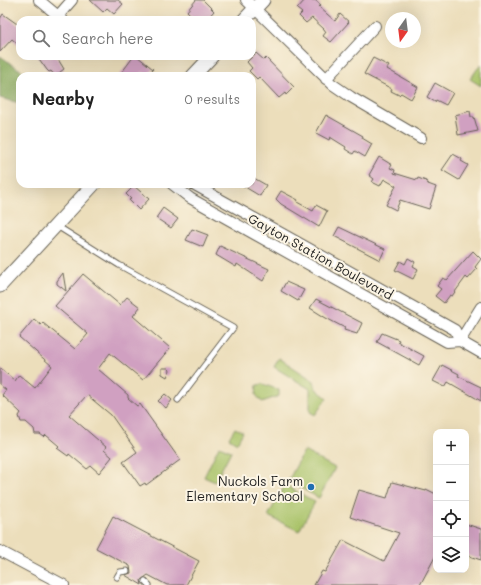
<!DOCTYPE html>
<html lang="en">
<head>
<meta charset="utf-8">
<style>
	:root { --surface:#fff; --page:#f6f6f6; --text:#222; --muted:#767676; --line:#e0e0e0 }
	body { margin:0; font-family:Mali,sans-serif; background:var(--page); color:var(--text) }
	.controls { position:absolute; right:12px; bottom:12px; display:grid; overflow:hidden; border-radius:8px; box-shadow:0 4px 16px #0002 }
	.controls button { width:36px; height:36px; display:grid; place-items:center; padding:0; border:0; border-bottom:1px solid var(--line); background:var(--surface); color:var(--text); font:20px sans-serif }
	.compass { position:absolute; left:385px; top:12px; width:36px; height:36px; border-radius:50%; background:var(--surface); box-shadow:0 4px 16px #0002; rotate:194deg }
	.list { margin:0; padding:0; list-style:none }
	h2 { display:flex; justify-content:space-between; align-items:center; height:52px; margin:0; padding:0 16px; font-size:17px }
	h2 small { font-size:13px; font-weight:400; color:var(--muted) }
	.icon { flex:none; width:22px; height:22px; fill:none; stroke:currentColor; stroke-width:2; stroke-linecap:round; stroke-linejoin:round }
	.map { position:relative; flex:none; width:481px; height:585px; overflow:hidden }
	.search { position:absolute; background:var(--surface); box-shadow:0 4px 16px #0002; left:16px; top:16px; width:240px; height:44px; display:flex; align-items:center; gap:10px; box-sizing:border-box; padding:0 14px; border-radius:12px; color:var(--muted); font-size:15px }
	.panel { position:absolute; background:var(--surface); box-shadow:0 4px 16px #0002; left:16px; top:72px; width:240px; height:116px; border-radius:12px }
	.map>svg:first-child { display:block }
</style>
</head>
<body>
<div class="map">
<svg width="481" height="585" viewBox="0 0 481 585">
	<rect width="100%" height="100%" fill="#fcf5e5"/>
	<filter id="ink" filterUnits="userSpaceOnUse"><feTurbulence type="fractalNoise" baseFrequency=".025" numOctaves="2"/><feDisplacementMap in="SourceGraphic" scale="8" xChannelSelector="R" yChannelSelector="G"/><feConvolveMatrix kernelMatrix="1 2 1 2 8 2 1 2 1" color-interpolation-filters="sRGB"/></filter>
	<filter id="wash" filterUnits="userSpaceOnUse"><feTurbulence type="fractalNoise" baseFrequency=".012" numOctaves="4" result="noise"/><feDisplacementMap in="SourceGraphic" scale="16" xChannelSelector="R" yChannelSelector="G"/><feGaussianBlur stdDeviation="0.9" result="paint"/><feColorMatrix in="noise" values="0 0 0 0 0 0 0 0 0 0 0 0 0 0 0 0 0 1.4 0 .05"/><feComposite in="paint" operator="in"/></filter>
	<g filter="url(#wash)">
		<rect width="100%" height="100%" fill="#ecdebb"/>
		<path fill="#a8c268" stroke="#626f42" d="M481,64v22l-11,-7z
			M279,358l35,23 2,8 11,9 -12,17 -5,-3v-23l-36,-22z
			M263,384l16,6v6l-17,6 -6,-7 1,-10z
			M235,428l8,4 -6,11 -8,-5z
			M219,446l12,5 -16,31 -11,-5z
			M304,451l31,17 -16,30 -31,-17z
			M285,485l30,17 -16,29 -31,-15z"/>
		<path fill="#86a85c" stroke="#51623c" d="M0,56l29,20h-9v27l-20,-5z"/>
		<g id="blocks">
			<path fill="#d0a0c1" d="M90,0h28l5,4 -9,10 -7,-6 -4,4z
				M196,0h7l11,11 -8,9h-10l-9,-9z
				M305,0h10l6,5 -2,2 16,14 5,-7 9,8 -18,20 -8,-6 3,-4 -2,-3 -12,-11 -6,5 -7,-7 3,-3 -5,-4z
				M3,14l17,12v20l-8,-7 -12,13v-33z
				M256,53l8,7 2,-2 28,29 -8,8 -1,-2 -6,5 -20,-21 -2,2 -8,-8 3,-3 -5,-6z
				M37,56h19l8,13 -9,7 -4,-5 -2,1 -2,-2z
				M134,56h3l16,13 -6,7 -4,-4 -3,4h-21z
				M373,58l16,8 -2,3 31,18 -7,12 -10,-6 -2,2 -8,-4 1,-2 -28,-15z
				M435,83l18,10 -7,12 -10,-5 -1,2 -8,-5z
				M470,111l1,6h3l4,14 -20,4 -3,-20z
				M326,115l37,21 -1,2 10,6 -7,13 -10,-6 -2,3 -8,-5 1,-2 -16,-10 -1,3 -13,-7z
				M453,154l9,5 -1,2 7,4 -9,15 -17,-10z
				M379,157l13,8 -2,3 5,2 -1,3 23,7 1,-2 8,3 2,3 8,3 -7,22 -29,-9 -4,10 -10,-5 10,-19 -12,-7 -4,7 -8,-4 2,-3 -5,-4z
				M252,177l14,8 -6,11 -20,-12h12z
				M134,186l15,13 -10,11 -10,-10 2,-1 -5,-5z
				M281,191l17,9 -1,2 16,9 3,-6 11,6 -8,16 -38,-23 -5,-5z
				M163,208l15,11 -7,9 -15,-10z
				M339,227l46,22 -5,11 -46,-24z
				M192,229l16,6 -5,12 -17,-7z
				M220,246l49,23 -6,12 -26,-17 -1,3 -20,-12z
				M473,251l8,8 -6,8 2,2 -9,10 -2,-2 -14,19 -2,-1 -6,8 -9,-7 6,-7 -4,-3 6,-8 4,2z
				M408,258l7,4 -2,4 5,3 -5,10 -18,-9 5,-9 5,3z
				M63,273l3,18 -9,-7v-3z
				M83,274l37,31 7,-8 13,10 -7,9 37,32 -27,32 -33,-27 -12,16 30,26v3l9,8 3,-2 40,56 -34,25 -1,-2 -5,3 -17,-24 14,-10 -26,-37 -24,-20 -18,20 37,32 -2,3 8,7 -13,16 -8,-7 -4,3 -18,-15 -1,2 -11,-8 2,-2 -13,-11 -2,2 -4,-3h-5l-1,-5 -8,-7h-5l-2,-6 2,-3 -19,-18 4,-5 -6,-5v-17l15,13 4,-6 16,13 17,-22 -33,-29 15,-18 7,6 2,-2 32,26 13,-15 -33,-28z
				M286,282l18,8 -6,11 -17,-10z
				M316,299l46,24 -5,11 -13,-4 1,-2 -19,-10 -16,-10z
				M382,333l17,7 -1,2 26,14 -5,9 -42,-23z
				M442,365l17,9 -1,2 23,11v14l-33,-19 -3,5 -12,-6z
				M162,368h6l2,2 -3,7 -5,-3z
				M165,394l7,6 -6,8 -8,-7z
				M392,482l34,9v-2l10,5v61l-16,30h-106l8,-14 3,1 18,-32 41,21 15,-28 -49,-16 9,-27 28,8z
				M113,516l86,45 -13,24h-19l-19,-10 -7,5 1,5 -17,-10 6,-2 -1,-7 -34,-18z
				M466,524l15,5v31l-15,-5z"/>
		</g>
	</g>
	<g filter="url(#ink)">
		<use href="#blocks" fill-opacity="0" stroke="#656054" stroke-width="1"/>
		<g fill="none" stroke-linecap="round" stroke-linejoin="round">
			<g stroke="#656054" stroke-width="7">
				<path id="service" d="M57,226l62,39 114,63 -55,72
					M117,577l3,-5 7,-1
					M145,581l4,4"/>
			</g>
			<g stroke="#656054" stroke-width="12">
				<path id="minor" d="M39,0l24,20
					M246,0l86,84 19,13 70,41
					M58,16l14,-16
					M326,79l49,-53
					M172,184l18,14 257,144 13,-1 21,12
					M193,184l262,146 5,11
					M460,341l21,-34
					M0,551l64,34"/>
			</g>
			<g stroke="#656054" stroke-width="15">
				<path id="tertiary" d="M244,20l19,-20
					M193,76l19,-20
					M0,286l94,-102"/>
			</g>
			<use href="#service" stroke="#fff" stroke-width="5"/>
			<use href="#minor" stroke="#fff" stroke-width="10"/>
			<use href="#tertiary" stroke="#fff" stroke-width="13"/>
		</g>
	</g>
	<circle fill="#1f6fb2" stroke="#fcf5e5" stroke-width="1.5" cx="311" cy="487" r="4"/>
	<g text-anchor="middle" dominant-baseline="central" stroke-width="4" stroke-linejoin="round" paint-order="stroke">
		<g font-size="13" fill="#1c1c1c" stroke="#fcf5e5">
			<text transform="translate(321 256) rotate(29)">Gayton Station Boulevard</text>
		</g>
		<g font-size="13" fill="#1c1c1c" stroke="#fcf5e5" text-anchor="end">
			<text x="303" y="480">Nuckols Farm<tspan x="303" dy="15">Elementary School</tspan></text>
		</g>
	</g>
</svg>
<div class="controls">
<button>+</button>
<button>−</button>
<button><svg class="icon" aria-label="locate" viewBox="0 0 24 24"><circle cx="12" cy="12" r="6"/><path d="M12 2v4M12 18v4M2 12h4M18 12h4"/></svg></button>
<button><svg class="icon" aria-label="layers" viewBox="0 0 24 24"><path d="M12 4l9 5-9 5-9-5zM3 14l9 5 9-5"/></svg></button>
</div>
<svg class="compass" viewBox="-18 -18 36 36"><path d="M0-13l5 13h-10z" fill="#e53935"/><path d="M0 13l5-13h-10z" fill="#767676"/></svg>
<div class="search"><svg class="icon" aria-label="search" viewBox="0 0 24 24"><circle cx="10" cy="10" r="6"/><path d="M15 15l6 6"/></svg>Search here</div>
<section class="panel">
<h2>Nearby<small>0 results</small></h2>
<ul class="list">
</ul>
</section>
</div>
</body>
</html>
